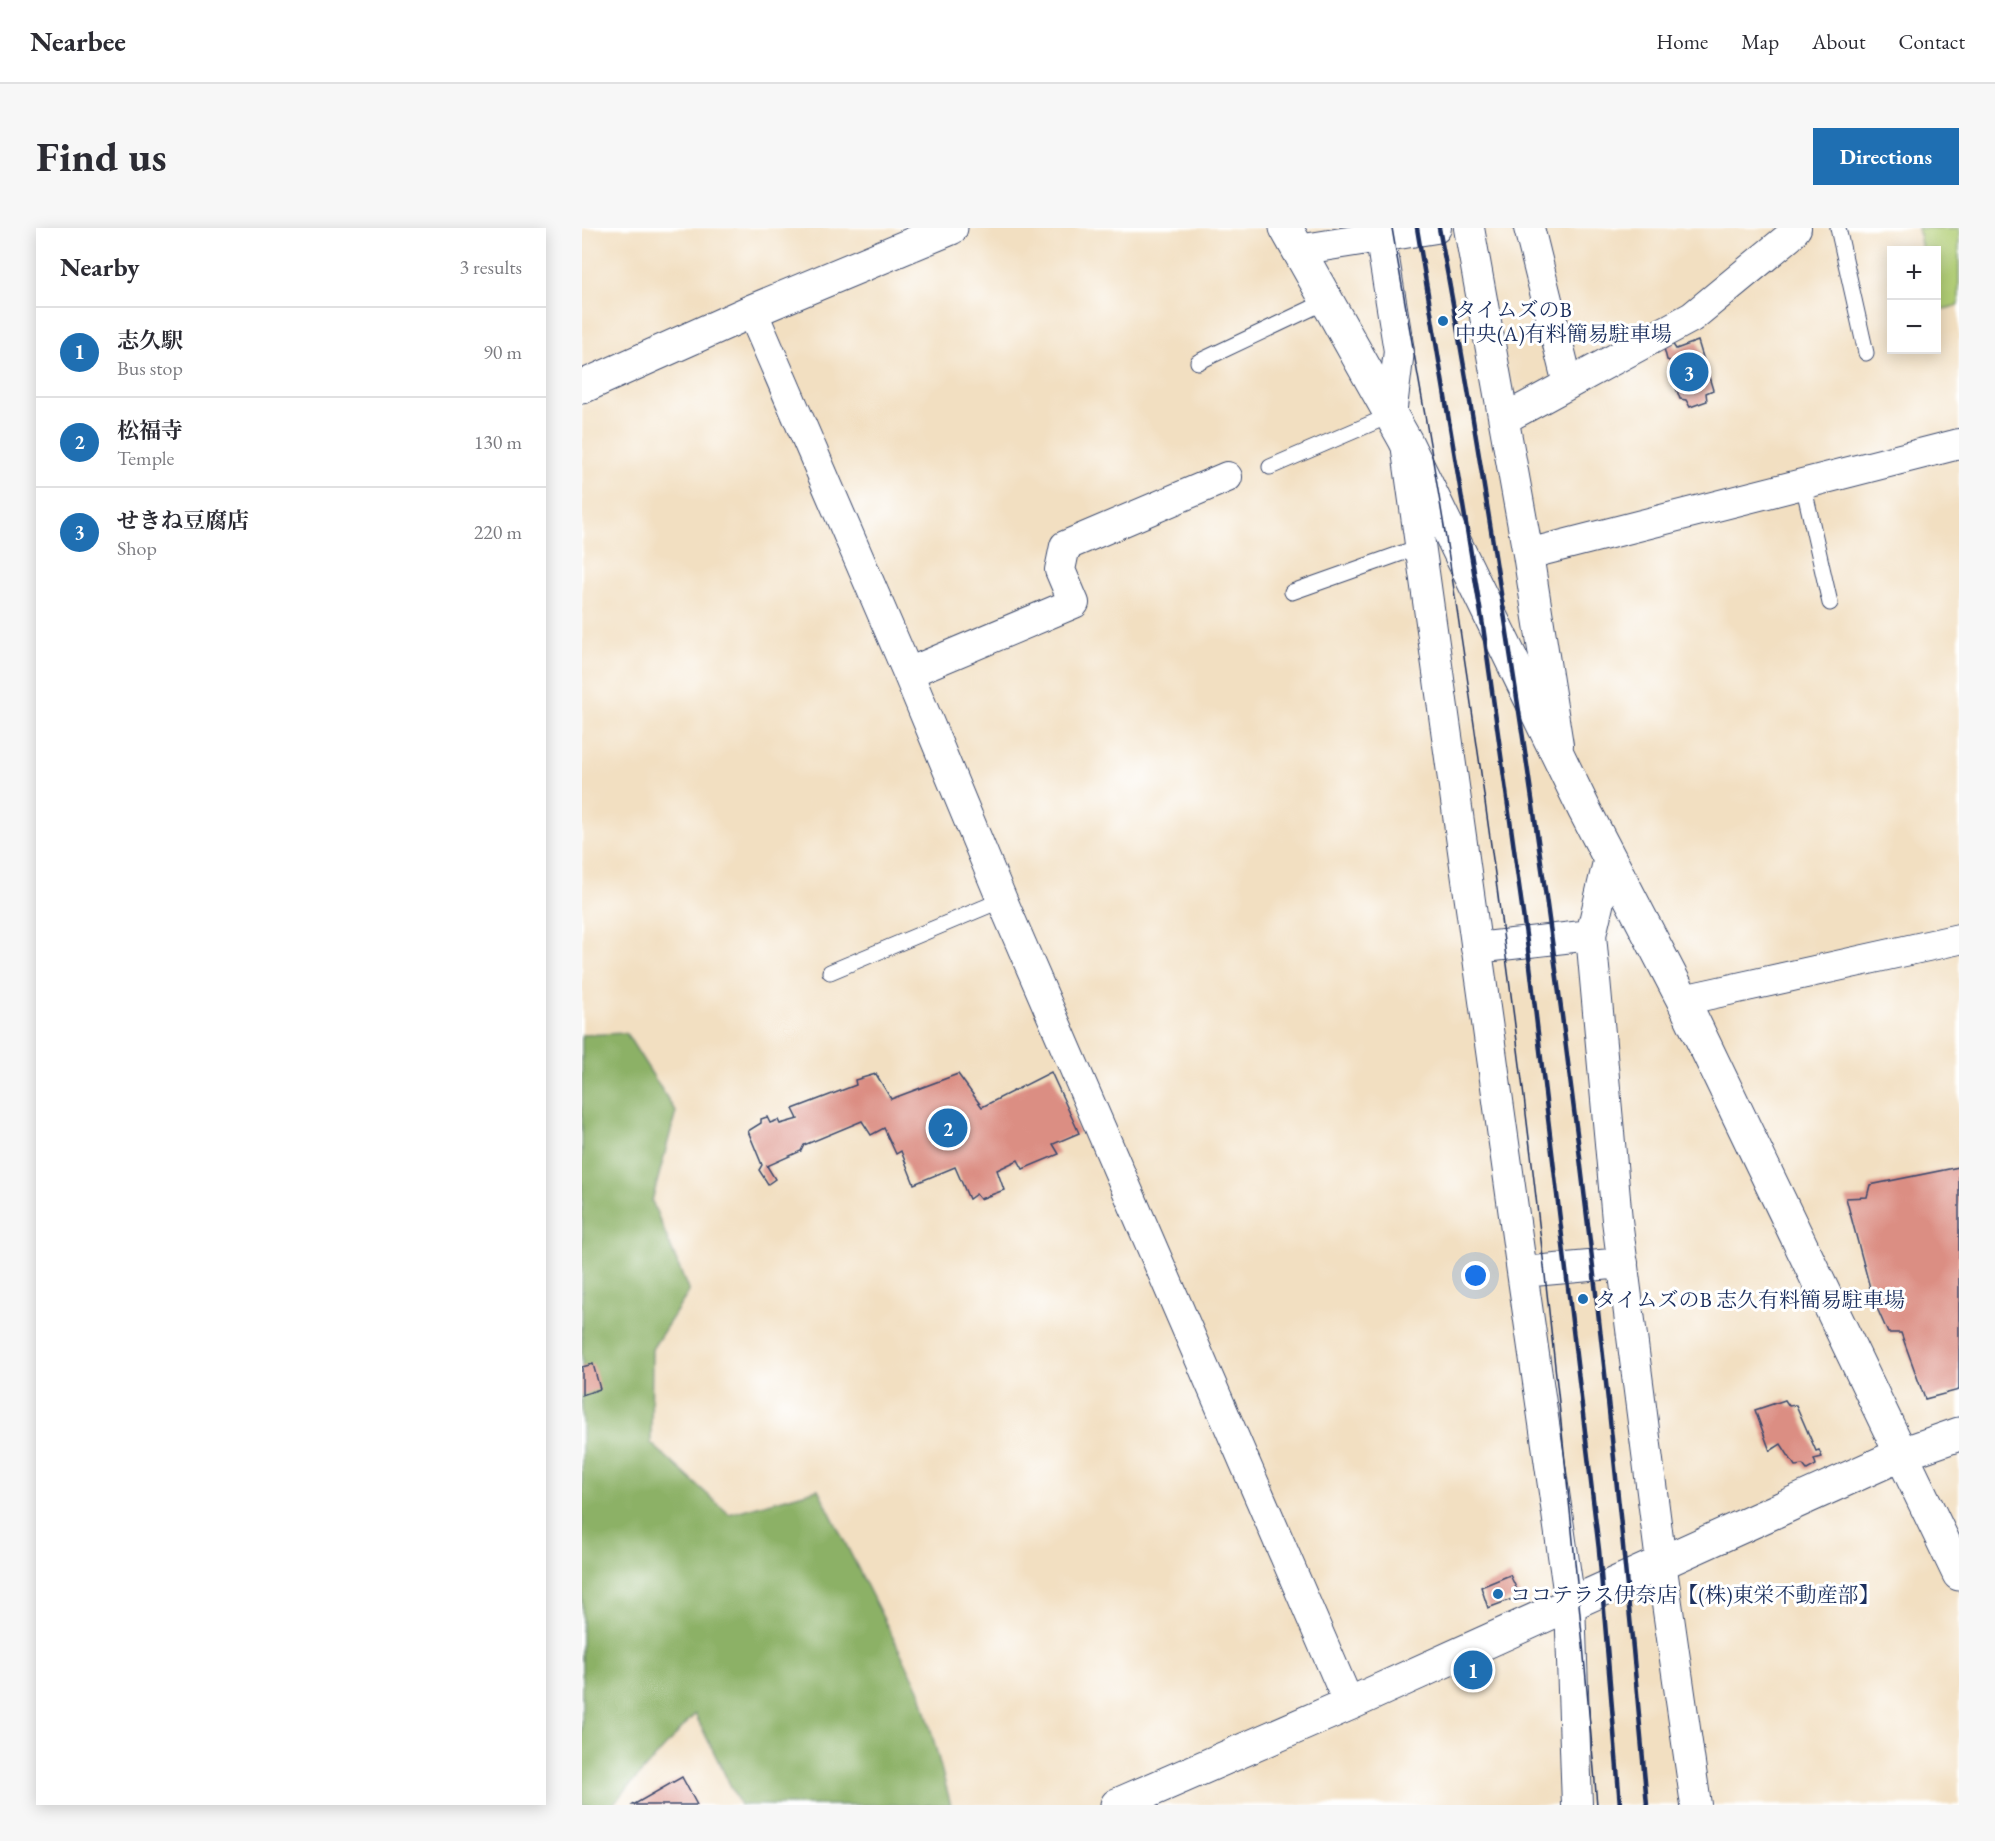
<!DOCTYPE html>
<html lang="en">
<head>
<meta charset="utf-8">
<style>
	:root { --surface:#fff; --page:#f7f7f7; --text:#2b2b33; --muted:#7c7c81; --line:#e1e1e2; --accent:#1f6fb2 }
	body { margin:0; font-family:"EB Garamond","Noto Serif JP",serif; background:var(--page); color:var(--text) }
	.controls { position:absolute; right:18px; top:18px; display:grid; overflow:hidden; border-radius:0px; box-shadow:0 3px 15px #0003 }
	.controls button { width:54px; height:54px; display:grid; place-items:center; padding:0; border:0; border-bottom:2px solid var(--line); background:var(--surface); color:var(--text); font:30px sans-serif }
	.you { position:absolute; left:894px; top:1048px; width:21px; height:21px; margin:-15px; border:4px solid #fff; border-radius:50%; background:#1a73e8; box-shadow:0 0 0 9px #1a73e833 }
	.badge { display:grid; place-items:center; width:39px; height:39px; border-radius:50%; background:var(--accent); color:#fff; font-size:20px; font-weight:700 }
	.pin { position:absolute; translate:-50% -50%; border:3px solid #fff; box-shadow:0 2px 6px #0006 }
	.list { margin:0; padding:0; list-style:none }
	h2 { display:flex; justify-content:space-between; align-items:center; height:78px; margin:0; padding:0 24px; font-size:26px }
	h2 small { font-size:20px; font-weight:400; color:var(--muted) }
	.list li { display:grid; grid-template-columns:39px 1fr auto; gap:18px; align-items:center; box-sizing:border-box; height:90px; padding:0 24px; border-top:2px solid var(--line) }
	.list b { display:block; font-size:22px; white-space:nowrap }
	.list p { margin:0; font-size:20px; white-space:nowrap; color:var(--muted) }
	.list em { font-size:20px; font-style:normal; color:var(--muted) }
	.map { position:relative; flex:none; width:1377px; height:1577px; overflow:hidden; border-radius:0px }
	header { display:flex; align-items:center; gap:36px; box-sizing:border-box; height:84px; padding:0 30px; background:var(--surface); border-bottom:2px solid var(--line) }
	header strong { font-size:28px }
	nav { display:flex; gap:33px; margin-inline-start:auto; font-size:21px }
	.intro { display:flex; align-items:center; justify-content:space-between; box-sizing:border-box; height:144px; padding:0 36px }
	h1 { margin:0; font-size:42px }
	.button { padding:15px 27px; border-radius:0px; background:var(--accent); color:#fff; font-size:21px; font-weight:700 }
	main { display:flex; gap:36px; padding:0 36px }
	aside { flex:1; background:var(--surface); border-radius:0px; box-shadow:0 3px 15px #0003 }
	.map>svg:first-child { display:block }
</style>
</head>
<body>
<header>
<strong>Nearbee</strong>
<nav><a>Home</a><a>Map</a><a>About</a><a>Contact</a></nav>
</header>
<div class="intro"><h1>Find us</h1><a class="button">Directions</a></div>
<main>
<aside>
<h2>Nearby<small>3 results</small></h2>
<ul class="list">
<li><span class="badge">1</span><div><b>志久駅</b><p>Bus stop</p></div><em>90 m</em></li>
<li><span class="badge">2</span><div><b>松福寺</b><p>Temple</p></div><em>130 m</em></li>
<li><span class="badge">3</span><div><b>せきね豆腐店</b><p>Shop</p></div><em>220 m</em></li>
</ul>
</aside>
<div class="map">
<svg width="1377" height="1577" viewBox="0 0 1377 1577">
	<rect width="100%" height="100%" fill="#fff"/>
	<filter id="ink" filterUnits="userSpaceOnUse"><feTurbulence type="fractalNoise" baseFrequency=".0167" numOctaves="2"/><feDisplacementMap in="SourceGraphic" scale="12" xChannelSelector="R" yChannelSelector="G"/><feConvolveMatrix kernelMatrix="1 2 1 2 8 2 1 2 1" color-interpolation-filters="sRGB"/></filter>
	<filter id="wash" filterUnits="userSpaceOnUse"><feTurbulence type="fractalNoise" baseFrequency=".008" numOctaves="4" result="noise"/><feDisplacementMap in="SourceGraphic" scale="24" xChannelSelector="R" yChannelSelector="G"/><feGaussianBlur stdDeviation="1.35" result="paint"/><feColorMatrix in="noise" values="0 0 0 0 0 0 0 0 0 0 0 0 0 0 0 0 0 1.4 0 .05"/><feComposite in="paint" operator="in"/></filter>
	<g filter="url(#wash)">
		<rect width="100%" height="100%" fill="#f2dfc1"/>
		<path fill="#b1ce75" stroke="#667e6a" stroke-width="1.5" d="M1336,0h41v77l-22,6 -1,-61h-14z"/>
		<path fill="#8cb166" stroke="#547062" stroke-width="1.5" d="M44,805l50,79 -24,89 37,91 -37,57 -1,94 78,71 89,-25 103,204 30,112h-211l-45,-91 -83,91h-30v-770z"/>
		<g id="blocks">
			<path fill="#db8e83" d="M1116,113l15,49 -7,3 1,8 -17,6 -4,-7 -6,-1 -6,-17 5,-4 -7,-16 -5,-2 -4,-16 9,-1 4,6z
				M469,844l28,61 -26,11 6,10 -36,15 -5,-9 -21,10 7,20 -24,9 -4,-5 -7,5 -14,-32 -41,17 -13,-33 -5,3 -12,-26 -13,7 -9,-14 -58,24 -3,6 -34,15 8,13 -7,5 -9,-14 3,-5 -14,-34 13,-8v-4l6,-2 3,6 8,-3 2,4 18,-5 -5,-10 63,-24 -1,-5 21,-6 15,25 67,-25 24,33z
				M1377,939v223l-34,9 -24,-66h-13l-15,-34 -27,-101 21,-1 3,-12z
				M11,1136l7,25 -18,6v-28z
				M1203,1172l4,6 7,-1 20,46 3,-1 3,7 -8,2 2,6 -9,5 -4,-5 -8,1 -14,-22 -11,7 -15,-41z
				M928,1347l10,21 -32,12 -7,-21z
				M100,1549l15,28h-64z"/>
		</g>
	</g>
	<g filter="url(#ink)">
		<use href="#blocks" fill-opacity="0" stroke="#3b496d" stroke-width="1.5"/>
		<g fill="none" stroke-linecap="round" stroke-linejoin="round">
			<g stroke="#3b496d" stroke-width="17">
				<path id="service" d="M1256,0l28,125
					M616,134l129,-61
					M688,239l121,-52
					M1221,256l27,119
					M710,364l127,-45
					M248,744l172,-72"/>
			</g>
			<g stroke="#3b496d" stroke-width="32">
				<path id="minor" d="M797,0l20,123 -8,64
					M887,0l59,326 30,191
					M947,0l39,156
					M716,22l138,-22
					M170,83l156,362 94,227 347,804
					M922,191l188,-102 97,-80 7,-9
					M825,223l115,821 48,331 7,202
					M946,326l431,-110
					M326,445l166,-70 -14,-33 5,-24 162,-69
					M1027,630l-18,77 26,285 44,342 35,243
					M894,720l115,-13
					M1101,772l276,-61
					M940,1044l101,-9"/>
			</g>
			<g stroke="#3b496d" stroke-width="35">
				<path id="tertiary" d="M704,0l119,212 180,371 98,189 276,574
					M0,159l170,-76 199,-83
					M535,1577l232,-101 553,-250 57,-20"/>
			</g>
			<use href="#service" stroke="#fff" stroke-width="15"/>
			<use href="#minor" stroke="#fff" stroke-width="30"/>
			<use href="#tertiary" stroke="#fff" stroke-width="33"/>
			<path stroke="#1b2f5e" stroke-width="1.5" d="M810,0c20,118 43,236 61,355 62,405 110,813 144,1222"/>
			<path stroke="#1b2f5e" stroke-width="4.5" d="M835,0l66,398 46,331 70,593 21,255
				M857,0c29,152 53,305 76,457 57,372 100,745 132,1120"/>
		</g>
	</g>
	<g fill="#1f6fb2" stroke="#fff" stroke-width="2">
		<circle cx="861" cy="93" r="6"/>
		<circle cx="1001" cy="1071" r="6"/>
		<circle cx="916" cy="1366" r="6"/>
	</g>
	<g text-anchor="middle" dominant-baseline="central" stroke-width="6" stroke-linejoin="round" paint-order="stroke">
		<g font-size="21" fill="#1b2f5e" stroke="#fff" text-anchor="start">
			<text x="873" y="81">タイムズのB<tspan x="873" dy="24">中央(A)有料簡易駐車場</tspan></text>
			<text x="1013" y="1071">タイムズのB 志久有料簡易駐車場</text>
			<text x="928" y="1366">ココテラス伊奈店【(株)東栄不動産部】</text>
		</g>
	</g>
</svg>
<div class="controls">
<button>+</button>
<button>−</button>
</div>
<div class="you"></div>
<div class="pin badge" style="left:891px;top:1442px">1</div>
<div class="pin badge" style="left:366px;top:900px">2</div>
<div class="pin badge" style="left:1107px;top:144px">3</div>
</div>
</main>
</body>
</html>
